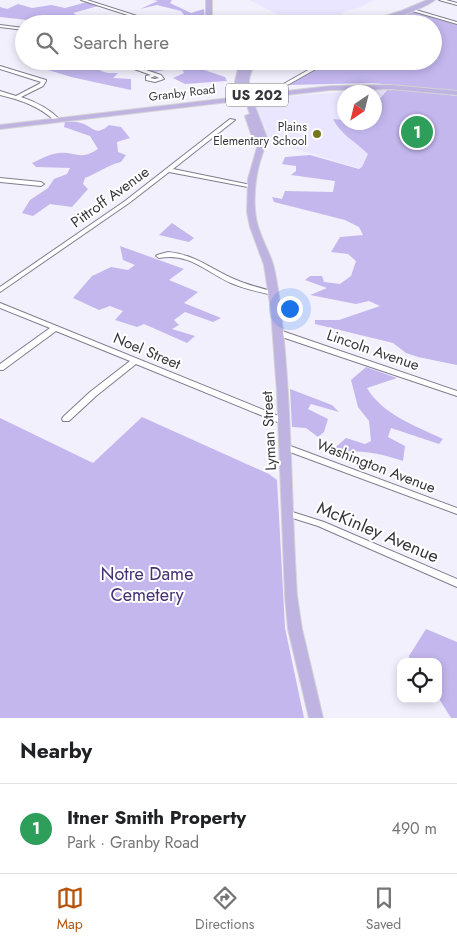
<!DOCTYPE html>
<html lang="en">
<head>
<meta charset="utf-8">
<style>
	:root { --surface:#fff; --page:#f6f6f6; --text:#202124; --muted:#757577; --line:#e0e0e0; --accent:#b45309 }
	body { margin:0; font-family:Jost,sans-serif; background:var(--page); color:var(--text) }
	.controls { position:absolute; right:15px; bottom:15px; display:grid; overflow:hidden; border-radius:10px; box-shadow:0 2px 8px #0003 }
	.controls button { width:45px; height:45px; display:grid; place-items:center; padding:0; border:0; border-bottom:1px solid var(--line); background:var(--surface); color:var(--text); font:25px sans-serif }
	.compass { position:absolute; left:337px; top:85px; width:45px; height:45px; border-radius:50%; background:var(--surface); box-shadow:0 2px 8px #0003; rotate:215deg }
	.you { position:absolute; left:289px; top:308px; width:18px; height:18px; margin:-12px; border:4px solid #fff; border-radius:50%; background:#1a73e8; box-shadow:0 0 0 8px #1a73e833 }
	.badge { display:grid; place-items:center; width:32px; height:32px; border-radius:50%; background:var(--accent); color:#fff; font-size:16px; font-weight:700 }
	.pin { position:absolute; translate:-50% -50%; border:2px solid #fff; box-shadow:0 1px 5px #0006 }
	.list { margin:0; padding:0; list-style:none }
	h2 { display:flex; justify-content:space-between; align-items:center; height:65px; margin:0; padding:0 20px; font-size:21px }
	h2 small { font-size:16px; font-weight:400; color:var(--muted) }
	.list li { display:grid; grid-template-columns:32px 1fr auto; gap:15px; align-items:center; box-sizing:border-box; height:90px; padding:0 20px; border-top:1px solid var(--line) }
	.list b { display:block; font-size:19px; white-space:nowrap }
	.list p { margin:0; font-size:16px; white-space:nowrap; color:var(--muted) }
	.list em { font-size:16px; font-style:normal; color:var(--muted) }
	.icon { flex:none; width:28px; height:28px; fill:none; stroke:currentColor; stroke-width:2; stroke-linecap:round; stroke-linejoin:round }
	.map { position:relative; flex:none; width:457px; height:718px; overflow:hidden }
	.search { position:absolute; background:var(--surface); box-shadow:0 2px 8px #0003; left:15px; right:15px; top:15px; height:55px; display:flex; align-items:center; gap:12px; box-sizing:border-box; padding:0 18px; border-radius:28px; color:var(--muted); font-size:19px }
	.sheet { height:155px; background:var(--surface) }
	nav { display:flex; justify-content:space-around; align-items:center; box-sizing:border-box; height:70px; border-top:1px solid var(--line); background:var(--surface); font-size:14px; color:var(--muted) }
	nav a { display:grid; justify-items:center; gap:2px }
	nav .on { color:var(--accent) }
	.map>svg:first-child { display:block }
</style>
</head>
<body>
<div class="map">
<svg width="457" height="718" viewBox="0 0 457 718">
	<rect width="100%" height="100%" fill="#f3f0fe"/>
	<path fill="#ebe6ff" d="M249,0h125l-16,8 -18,5 17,8 -13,3h-36l-7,-3 -7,2z
		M387,89l-12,19 -1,-16h-30v30l29,36 -11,11 -94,-28 -3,-14 -6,-9 -3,-9 -1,-9 6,-2z"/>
	<path fill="#c3b7ee" d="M153,0h19l-2,3 21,10 13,-4 1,12h-8l-6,3 -10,-13 -24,-6 -17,4 18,-8z
		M87,2l11,4 -25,7 5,3 -21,7 -24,-6 -6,3 -27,-3v-10l7,2 11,-5 14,4 19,-3 14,3z
		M413,12l44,13v66l-85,-8 -83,2 42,-24h102v-37h-34l7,-5 -5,-2 -6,1 1,3 -6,3h-17z
		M29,61h34l23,9 13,-3 2,4 7,2h10l-5,5 18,1v11l-60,-13 -45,-14z
		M163,61h15l47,16 2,4 -42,3 -12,-6 11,-5 -2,-4c-14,-5 -22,7 -34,1l19,-7z
		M396,89l61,7v269l-39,-8 -12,-4 -13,-10 -78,-19v-4h24l41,-14 -11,-5 -13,3 -46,-9 17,-7 -22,-8 5,-4h12l2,6 16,2 11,-8 5,-15 -8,-7 -17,-2 9,-15 23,-2 -4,-8 -14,-7 -71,-18 -2,-5 10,2 3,-8 48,1 2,-11 -44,-6 5,-4v-5l-14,-2 3,-7 25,-2 49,14 3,-2 6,-13c-12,-12 -28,-20 -35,-35l11,1v2h30l1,-17 12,-15z
		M65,122c5,0 11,-1 16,1 13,4 14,14 28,2l12,2 9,11 -13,4 1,10 8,3 -5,7c-13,3 -23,11 -36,16l-2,6 5,5 -16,18 -22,-3 -17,12 -11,-3 8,-13 18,-12 6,-9 13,-5 3,-6 -34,-1 -4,-4c10,-5 23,-12 35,-10 14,2 17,5 31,-4l-8,-13 -26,-9z
		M172,223l22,15 -5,4 -30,-7z
		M120,246l64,23 -15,11 29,12 -14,11 37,15 -8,4 -28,-10 -11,8 5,5 -7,4 23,7 -8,7 -43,-19 -7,3 -22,-7 8,-9 -13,-5 -11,4 -26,-12 19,-22 19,-9 17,3 7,-5 -12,-5z
		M366,367l31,11 -30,10c16,27 49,38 76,51l-4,5 -48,-16 -3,9 17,9 -2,15c-28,-9 -45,-12 -74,-8l17,-15 19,6 6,-3 -2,-20 -11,-14 -7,-27z
		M290,389l42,16 7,7 -28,-8 -3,5 20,10 -4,13 -6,5 -12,-9 -14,-1z
		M142,417l127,57 8,6 8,148 19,90h-304v-300l93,45z
		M426,629l31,13v76h-6l-13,-21v-35h-28l-1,-6z"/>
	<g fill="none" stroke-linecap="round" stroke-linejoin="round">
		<g stroke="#807d8d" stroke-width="2">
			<path id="minor" d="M81,0h6l75,24h-7l-17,-5 -8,5h-6l10,-7z
				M439,0h7l11,3v2z
				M409,8l48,14v2l-48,-14z
				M399,18l4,1 -7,5h-5z
				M0,25l24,3v2l-24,-3z
				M112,61h7l42,14 3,4 -9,3 -9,-2v-4l5,-1zM155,76l4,2 -4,1 -5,-1z
				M324,61h6l-46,26 -4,-1z
				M0,66l46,14v1l-3,5 -22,11c15,5 27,11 38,22v2h-4c-16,-15 -34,-21 -55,-26v-4l16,5 23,-12 2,-2 -41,-13z
				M230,119l5,1 -62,49 78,16 2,1v2l-84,-16 -40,31 -129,89v-5l125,-86z
				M0,178l41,4 3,2 -3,2 -41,-4z
				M168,252c26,2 43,17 66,27 13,6 27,9 41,13l1,1 -3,2c-14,-3 -28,-6 -42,-12 -25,-11 -42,-31 -72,-25l-3,-2 1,-1z
				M0,303l286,116 1,2 -4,3 -3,-1 -144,-59 -40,32 -27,25h-6l-1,-2 1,-2 27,-25 40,-31 -74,-30 -53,39h-3v-6l50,-36 -50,-20z
				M276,331h6l175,60v5l-181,-61 -1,-2z
				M285,444l172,64v6l-175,-65 -1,-2 1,-2z
				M286,510l38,12 133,57v8l-139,-61 -35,-11 -1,-2 1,-2z"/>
		</g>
		<g stroke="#d3d3d4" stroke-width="2">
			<path id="major" d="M206,0h6v24h-6z
				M427,0h8c-17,12 -55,24 -76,24l42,-13z
				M226,61h13l10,3 2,-3h7c-9,11 -11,20 -7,34l79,-9 61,-1 66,6v4l-66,-6 -61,1 -78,9 16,41c-10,21 -15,47 -13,70 1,20 12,36 18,54 4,15 6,32 8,48 11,94 10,190 16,284l5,33 21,89h-14l-21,-89 -3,-33 -8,-204 -6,-81 -7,-46 -14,-38 -3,-15 1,-33 10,-35 -6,-7 -7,-21 5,-2 -5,-14 -245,29v-4l238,-28 -3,-16 4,-16z"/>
		</g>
		<use href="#minor" fill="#fff" fill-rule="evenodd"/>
		<use href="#major" fill="#bfb3e2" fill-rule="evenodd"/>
	</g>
	<circle fill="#75771e" stroke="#fff" stroke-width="2" cx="317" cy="134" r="5"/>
	<g text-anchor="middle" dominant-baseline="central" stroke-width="4" stroke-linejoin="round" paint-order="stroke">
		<g font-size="12" fill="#37363d" stroke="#fff">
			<text transform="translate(182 93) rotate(-7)">Granby Road</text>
		</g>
		<g font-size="12" fill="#37363d" stroke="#fff" text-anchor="end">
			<text x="307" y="127">Plains<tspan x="307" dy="14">Elementary School</tspan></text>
		</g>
		<rect fill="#fff" stroke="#737277" stroke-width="1" x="226" y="83.5" width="62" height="23" rx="4"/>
		<g font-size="14" font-weight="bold" fill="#37363d">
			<text x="257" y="95">US 202</text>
		</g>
		<g font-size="15" fill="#37363d" stroke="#fff">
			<text transform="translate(110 197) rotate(-36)">Pittroff Avenue</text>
			<text transform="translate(373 350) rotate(19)">Lincoln Avenue</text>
			<text transform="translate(147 351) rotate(23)">Noel Street</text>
			<text transform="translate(269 431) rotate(-93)">Lyman Street</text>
			<text transform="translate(376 466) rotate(21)">Washington Avenue</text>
		</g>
		<g font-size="18" fill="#37363d" stroke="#fff">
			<text transform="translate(378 532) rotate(23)">McKinley Avenue</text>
		</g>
		<g font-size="18" fill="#463174" stroke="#fff">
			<text x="147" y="574">Notre Dame<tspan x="147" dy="21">Cemetery</tspan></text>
		</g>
	</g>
</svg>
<div class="controls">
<button><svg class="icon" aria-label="locate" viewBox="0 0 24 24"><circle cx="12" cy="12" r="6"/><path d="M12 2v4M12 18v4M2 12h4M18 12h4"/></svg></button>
</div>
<svg class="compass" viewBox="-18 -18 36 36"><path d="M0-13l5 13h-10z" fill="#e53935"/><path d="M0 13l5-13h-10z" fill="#757577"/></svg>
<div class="you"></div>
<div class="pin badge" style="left:417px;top:132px;background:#2e9e5b">1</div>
<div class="search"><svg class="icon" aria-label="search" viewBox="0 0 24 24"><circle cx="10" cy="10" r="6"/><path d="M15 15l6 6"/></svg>Search here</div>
</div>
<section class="sheet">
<h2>Nearby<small></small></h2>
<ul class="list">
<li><span class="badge" style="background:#2e9e5b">1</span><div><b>Itner Smith Property</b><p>Park · Granby Road</p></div><em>490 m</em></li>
</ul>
</section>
<nav>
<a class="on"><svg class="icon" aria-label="map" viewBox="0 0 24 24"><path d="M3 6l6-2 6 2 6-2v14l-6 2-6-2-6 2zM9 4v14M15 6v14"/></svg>Map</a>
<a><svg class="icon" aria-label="directions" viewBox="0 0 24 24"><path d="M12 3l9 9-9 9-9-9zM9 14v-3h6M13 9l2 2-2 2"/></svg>Directions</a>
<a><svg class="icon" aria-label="saved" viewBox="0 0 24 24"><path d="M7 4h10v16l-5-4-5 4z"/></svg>Saved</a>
</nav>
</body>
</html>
